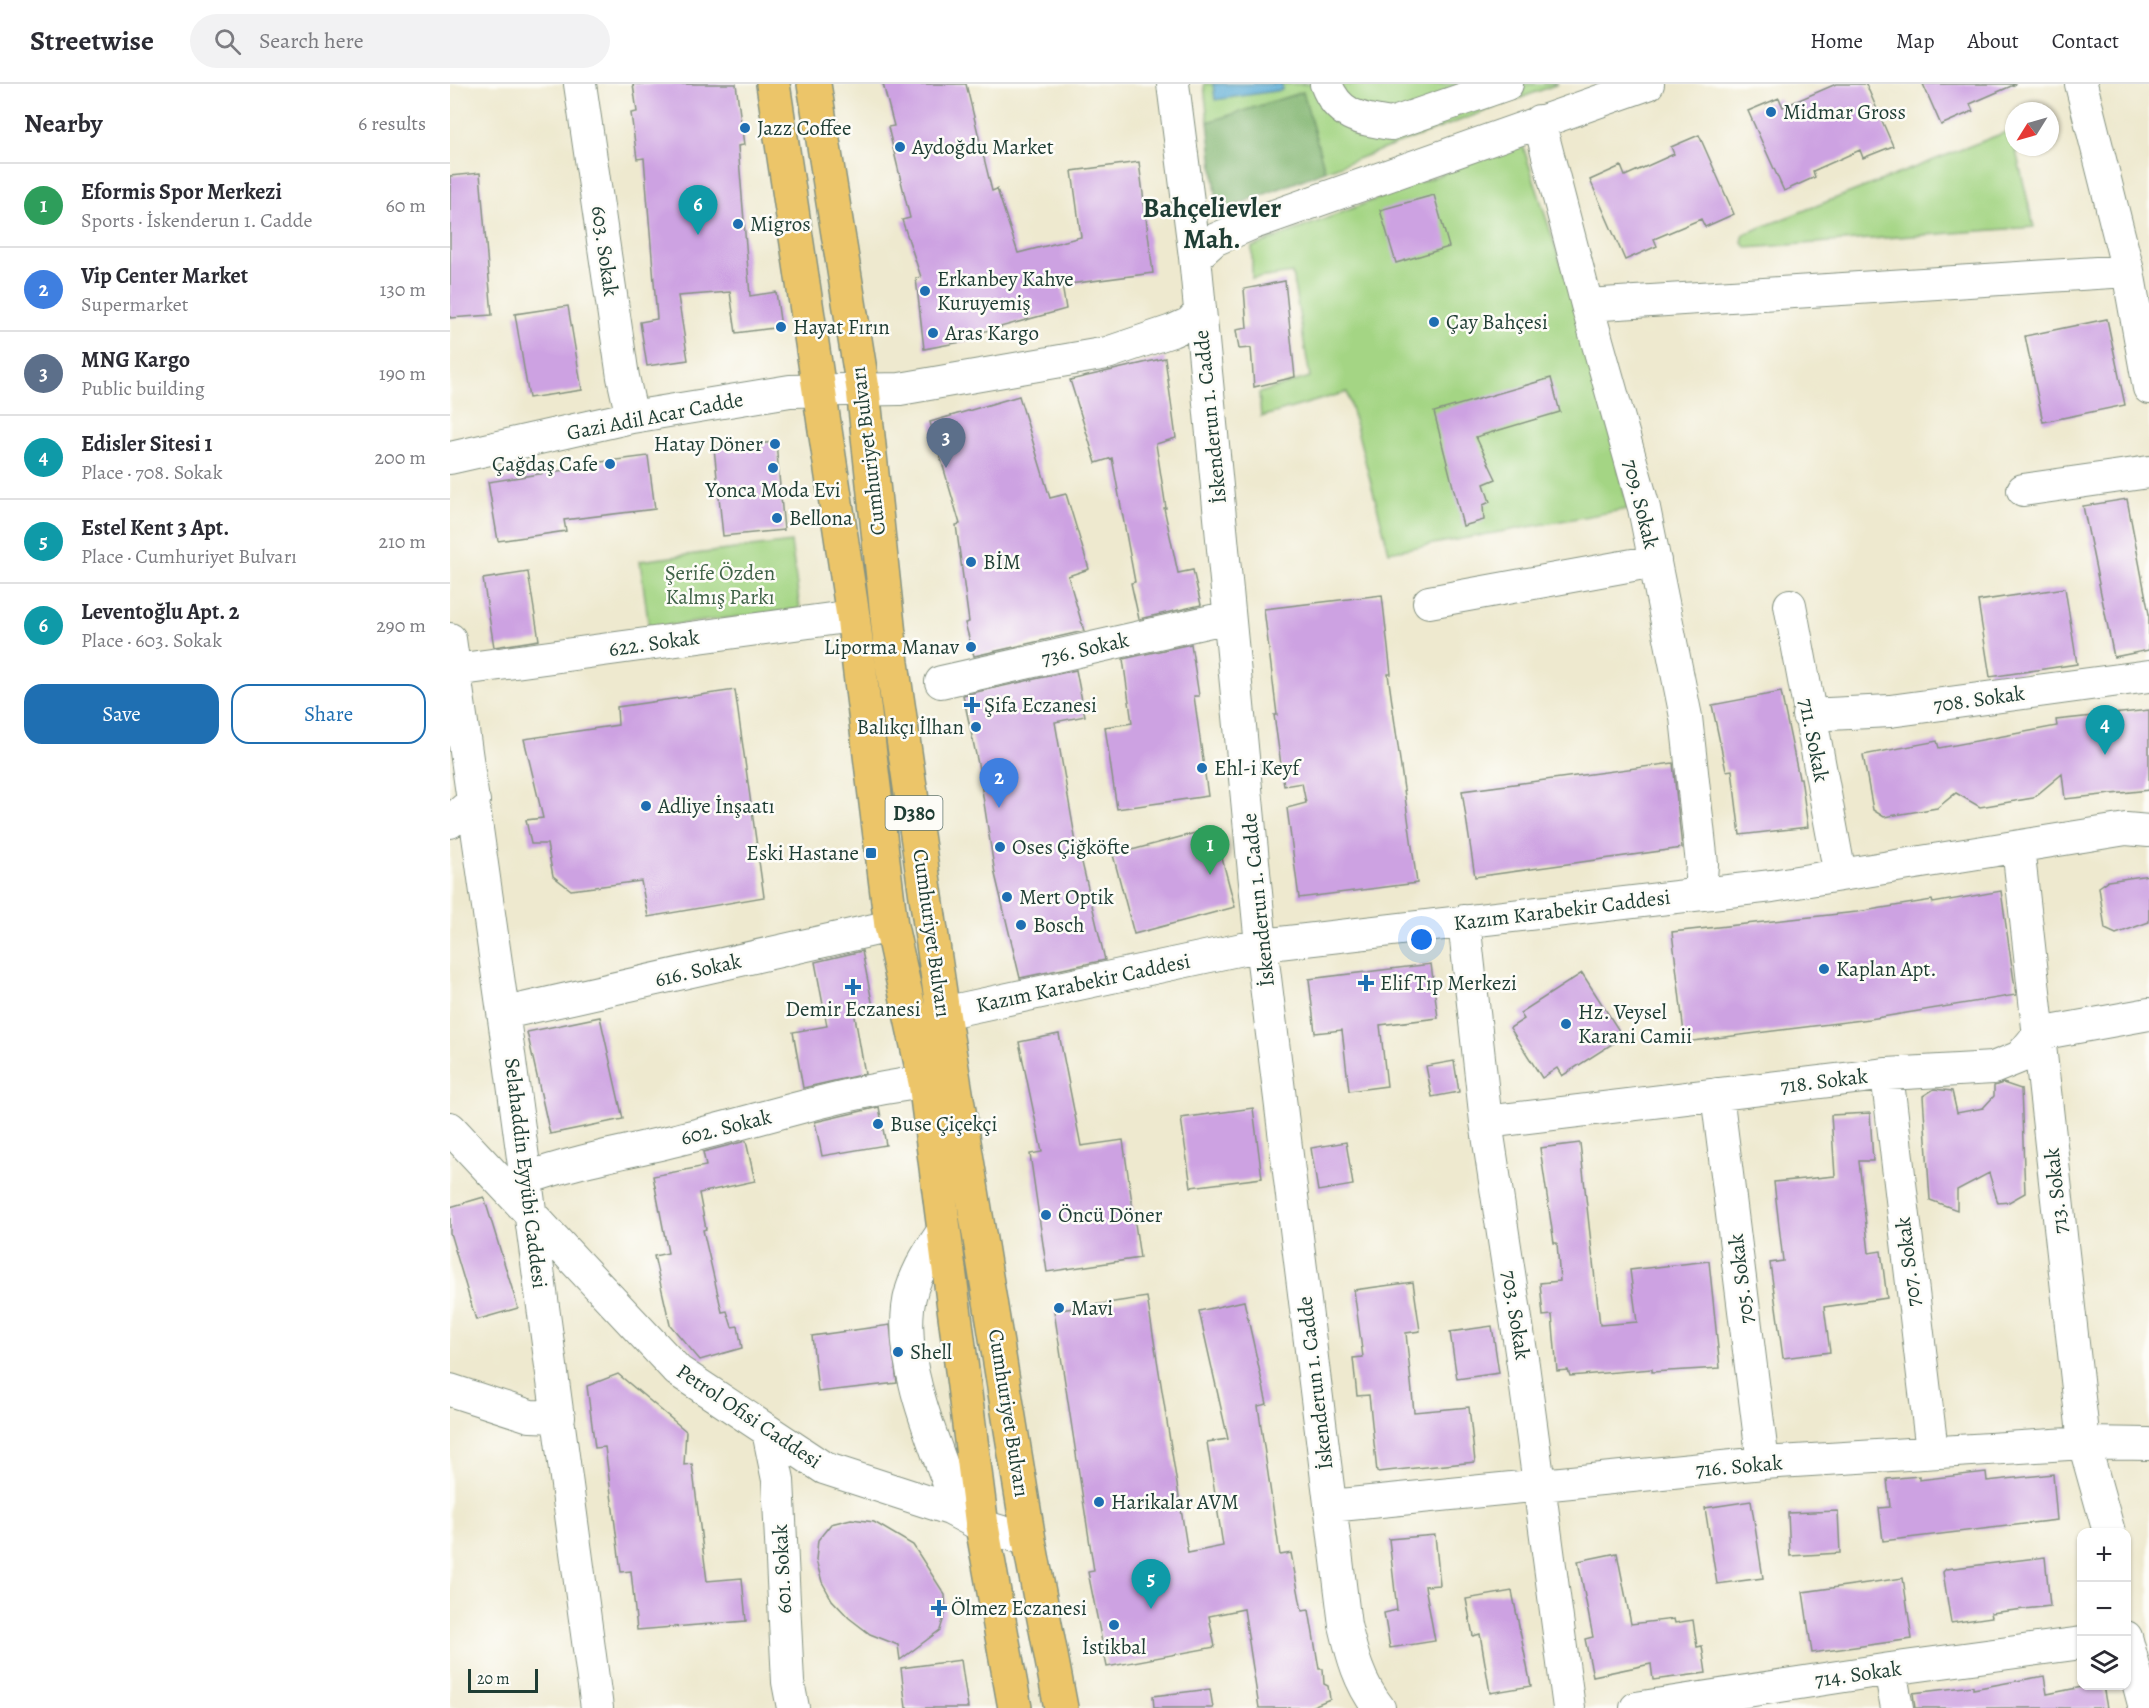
<!DOCTYPE html>
<html lang="en">
<head>
<meta charset="utf-8">
<style>
	:root { --surface:#fff; --page:#f2f2f3; --text:#2b2b33; --muted:#7c7c81; --line:#e1e1e2; --accent:#1f6fb2 }
	body { margin:0; font-family:Alegreya,serif; background:var(--page); color:var(--text) }
	.controls { position:absolute; right:18px; bottom:18px; display:grid; overflow:hidden; border-radius:12px; box-shadow:0 2px 4px #0004 }
	.controls button { width:54px; height:54px; display:grid; place-items:center; padding:0; border:0; border-bottom:2px solid var(--line); background:var(--surface); color:var(--text); font:30px sans-serif }
	.compass { position:absolute; left:1555px; top:18px; width:54px; height:54px; border-radius:50%; background:var(--surface); box-shadow:0 2px 4px #0004; rotate:233deg }
	.scale { position:absolute; left:18px; bottom:15px; width:70px; box-sizing:border-box; padding-left:6px; border:3px solid #1f3d34; border-top:0; font-size:16px; line-height:21px; white-space:nowrap; color:#1f3d34; -webkit-text-stroke:4px #fdfcf7; paint-order:stroke }
	.you { position:absolute; left:972px; top:856px; width:21px; height:21px; margin:-15px; border:4px solid #fff; border-radius:50%; background:#1a73e8; box-shadow:0 0 0 9px #1a73e833 }
	.badge { display:grid; place-items:center; width:39px; height:39px; border-radius:50%; background:var(--accent); color:#fff; font-size:20px; font-weight:700 }
	.pin { position:absolute; translate:-50% -50px; filter:drop-shadow(0 2px 3px #0008) }
	.pin::after { content:''; position:absolute; top:32px; width:21px; height:18px; background:inherit; clip-path:polygon(0 0,100% 0,50% 100%) }
	.list { margin:0; padding:0; list-style:none }
	h2 { display:flex; justify-content:space-between; align-items:center; height:78px; margin:0; padding:0 24px; font-size:26px }
	h2 small { font-size:20px; font-weight:400; color:var(--muted) }
	.list li { display:grid; grid-template-columns:39px 1fr auto; gap:18px; align-items:center; box-sizing:border-box; height:84px; padding:0 24px; border-top:2px solid var(--line) }
	.list b { display:block; font-size:22px; white-space:nowrap }
	.list p { margin:0; font-size:20px; white-space:nowrap; color:var(--muted) }
	.list em { font-size:20px; font-style:normal; color:var(--muted) }
	.actions { display:flex; gap:12px; padding:18px 24px }
	.actions a { flex:1; padding:14px 0; border:2px solid var(--accent); border-radius:18px; text-align:center; font-size:21px; color:var(--accent) }
	.actions .main { background:var(--accent); color:#fff }
	.icon { flex:none; width:33px; height:33px; fill:none; stroke:currentColor; stroke-width:2; stroke-linecap:round; stroke-linejoin:round }
	.map { position:relative; flex:none; width:1699px; height:1624px; overflow:hidden }
	header { display:flex; align-items:center; gap:36px; box-sizing:border-box; height:84px; padding:0 30px; background:var(--surface); border-bottom:2px solid var(--line) }
	header strong { font-size:28px }
	nav { display:flex; gap:33px; margin-inline-start:auto; font-size:21px }
	.search { width:420px; height:54px; background:var(--page); display:flex; align-items:center; gap:15px; box-sizing:border-box; padding:0 21px; border-radius:33px; color:var(--muted); font-size:22px }
	main { display:flex }
	aside { flex:1; background:var(--surface) }
	.map>svg:first-child { display:block }
</style>
</head>
<body>
<header>
<strong>Streetwise</strong>
<div class="search"><svg class="icon" aria-label="search" viewBox="0 0 24 24"><circle cx="10" cy="10" r="6"/><path d="M15 15l6 6"/></svg>Search here</div>
<nav><a>Home</a><a>Map</a><a>About</a><a>Contact</a></nav>
</header>
<main>
<aside>
<h2>Nearby<small>6 results</small></h2>
<ul class="list">
<li><span class="badge" style="background:#2e9e5b">1</span><div><b>Eformis Spor Merkezi</b><p>Sports · İskenderun 1. Cadde</p></div><em>60 m</em></li>
<li><span class="badge" style="background:#3f7fe0">2</span><div><b>Vip Center Market</b><p>Supermarket</p></div><em>130 m</em></li>
<li><span class="badge" style="background:#5c6f8a">3</span><div><b>MNG Kargo</b><p>Public building</p></div><em>190 m</em></li>
<li><span class="badge" style="background:#0f9aa8">4</span><div><b>Edisler Sitesi 1</b><p>Place · 708. Sokak</p></div><em>200 m</em></li>
<li><span class="badge" style="background:#0f9aa8">5</span><div><b>Estel Kent 3 Apt.</b><p>Place · Cumhuriyet Bulvarı</p></div><em>210 m</em></li>
<li><span class="badge" style="background:#0f9aa8">6</span><div><b>Leventoğlu Apt. 2</b><p>Place · 603. Sokak</p></div><em>290 m</em></li>
</ul>
<div class="actions"><a class="main">Save</a><a>Share</a></div>
</aside>
<div class="map">
<svg width="1699" height="1624" viewBox="0 0 1699 1624">
	<rect width="100%" height="100%" fill="#fdfcf7"/>
	<filter id="ink" filterUnits="userSpaceOnUse"><feTurbulence type="fractalNoise" baseFrequency=".0167" numOctaves="2"/><feDisplacementMap in="SourceGraphic" scale="12" xChannelSelector="R" yChannelSelector="G"/><feConvolveMatrix kernelMatrix="1 2 1 2 8 2 1 2 1" color-interpolation-filters="sRGB"/></filter>
	<filter id="wash" filterUnits="userSpaceOnUse"><feTurbulence type="fractalNoise" baseFrequency=".008" numOctaves="4" result="noise"/><feDisplacementMap in="SourceGraphic" scale="24" xChannelSelector="R" yChannelSelector="G"/><feGaussianBlur stdDeviation="1.35" result="paint"/><feColorMatrix in="noise" values="0 0 0 0 0 0 0 0 0 0 0 0 0 0 0 0 0 1.4 0 .05"/><feComposite in="paint" operator="in"/></filter>
	<g filter="url(#wash)">
		<rect width="100%" height="100%" fill="#eee9cf"/>
		<path fill="#a4d584" stroke="#62895c" stroke-width="1.5" d="M754,0h354l-233,87 -22,-79 -95,30z
			M1561,46l23,97 -287,21 -5,-6 2,-8z
			M1072,59l76,236 30,130 -239,43 -42,-160 -86,25 -2,-24 51,-16 -18,-104 -40,6v-32z
			M341,458l9,67 -151,19 -9,-67z"/>
		<path fill="#83b672" stroke="#517a53" stroke-width="1.5" d="M853,8l22,79 -107,41 -10,-90z"/>
		<path fill="#5aabd5" stroke="#3c7484" stroke-width="1.5" d="M763,0h69v6l-67,10z"/>
		<g id="blocks">
			<path fill="#cda2e2" d="M183,0h103l8,61 -6,1 12,150 26,-4 5,35 -45,6 -6,-41 -52,4 10,64 -41,6 -7,-44 17,-3 -13,-161 -7,1 -6,-46 6,-1z
				M433,0h83l26,107 5,-2 21,64 63,-16 -9,-66 67,-9 14,111 -91,12 4,24 -95,26 1,5 -48,9 -8,-71 5,-1 -19,-57 8,-2 -22,-91 6,-1z
				M1386,0h30l27,62 -30,12 -3,-8 -47,21 2,6 -31,14 -36,-80 31,-13 4,9z
				M1473,0h93l-46,20 3,7 -32,14z
				M1249,51l35,79 -29,13 -4,-8 -47,20 3,7 -32,14 -35,-80 31,-14 4,10 49,-22 -3,-7z
				M30,89l12,142 -42,3v-142z
				M984,111l15,52 -53,16 -16,-53z
				M835,197l10,96 -41,10 -3,-39 -12,1 -3,-19 11,-2 -3,-39z
				M118,222l14,84 -53,8 -14,-84z
				M1657,235l18,86 -82,17 -18,-86z
				M715,274l11,80 -20,6 10,64h-2l14,65 15,-3 8,35 -62,14 -8,-36 4,-1 -23,-124 -16,5 -26,-83z
				M1101,294l9,34 -84,25 20,42 -12,5 6,18 -7,3 1,15 -21,6 -29,-114z
				M569,312l31,102 16,-4 23,75 -21,7 16,55 -110,25 -9,-33 4,-1 -13,-97 4,-1 -30,-102z
				M326,358l8,88 -61,6 -9,-88z
				M198,372l7,53 -91,11 2,11 -68,10 -10,-59 89,-14v-3z
				M1677,415l22,115v36l-35,7 -31,-151z
				M78,488l11,68 -45,7 -11,-68z
				M1615,504l12,76 -87,13 -12,-76z
				M932,511l9,79h-3l29,209 -118,15 -12,-90 19,-5 -4,-20 -18,3 -10,-71h3l-13,-106z
				M741,560l8,52h-5l14,100 -91,13 -12,-82 27,-4 -9,-64z
				M626,586l9,46 -30,6 23,132h2l25,106 -85,18 -25,-104 -17,-110 -15,-69z
				M285,606l29,207 -116,20 -7,-36 -70,9 -18,-14 -6,-32h-16l-5,-24 17,-2 -19,-79 94,-14 -1,-18z
				M1331,608l18,86h2l7,49 -68,8 -8,-65 -6,1 -14,-66z
				M1699,626v80l-84,9 -3,-25 -29,24 -53,9 -24,-14 -19,15 -53,9 -11,-7 -10,-55 74,-14 2,7 118,-22 -1,-6z
				M1223,679l9,85 -207,29 -13,-86z
				M764,744l21,79 -101,27 -21,-79z
				M1699,791v47l-33,12 -11,-5 -6,-42 9,-6z
				M1551,807l15,104 -146,24 -185,23 -13,-110 185,-20 75,-12 1,3z
				M412,867l11,56 -19,4 11,63 -62,14 -10,-56 34,-6 -12,-64z
				M981,880l7,54 -58,7 7,61 -38,5 -7,-61 -27,3 -6,-54z
				M1132,889l41,64 -61,39 -5,-8 -15,10 -32,-50 14,-9 -4,-6z
				M150,933l23,102 -73,15 -23,-102z
				M609,950l22,112 42,-6 17,118 -93,14 -17,-118 12,-2 -23,-110z
				M1004,977l5,31 -27,5 -6,-31z
				M1553,999l18,6 4,104 -16,9 -11,1 -9,-30 -32,17v20l-27,-10 -7,-104 11,-7 18,2 5,22 26,-5 11,-12v-10z
				M429,1023l7,38 -64,11 -7,-34z
				M803,1024l9,70 -71,9 -10,-69z
				M1420,1029l3,48h-14l10,92 12,-2 6,47 -63,9 6,45 -47,6 -13,-95 13,-2 -9,-79 61,-6 -4,-61z
				M296,1057l9,40 -56,12 7,36 -3,1 19,82 5,-1 5,16 6,-1 4,22 -42,12 -30,-35 -16,-69 14,-3 -15,-77 53,-10 -3,-14z
				M896,1058l7,43 -35,6 -7,-43z
				M1130,1059l20,182 37,-3 -7,-52 79,-9 11,107 -68,4v-3l-82,7 -2,-6 -11,1 -5,-56 -9,1 -3,-33 20,-2 -3,-38h-3l-14,-95z
				M34,1113l34,111 -42,12 -26,-87v-26z
				M963,1198l7,49 -14,2 8,79 55,-5 6,55 -98,10 -8,-77 -12,1 -4,-38 10,-1 -9,-67z
				M697,1213l41,256 35,-7 -16,-104 21,-3 -29,-128 45,-10 23,103 -9,2 22,149 11,-2 11,58 7,-1 10,59h4l1,15 4,2 2,13 -22,9h-49l-15,-99 -35,7 6,31 -108,20 -19,-95 6,-1 -40,-260z
				M440,1241l7,58 -79,9 -6,-56z
				M1042,1242l7,47 -42,6 -7,-47z
				M168,1290l68,57 -2,34 8,-1 15,117 35,-3 4,43 -109,9 -6,-59 -10,1 -16,-125 -10,1 -8,-62z
				M1536,1388l1,9 66,-7 4,46 -174,21 -4,-33 11,-1 -3,-28 32,-3v4z
				M1301,1417l12,77 -46,6 -12,-76z
				M1388,1427l2,42 -50,3 -2,-43z
				M401,1435l23,3 39,23 32,50 1,16 -6,19 -40,30 -2,-15 -28,-11 -21,-16 -17,-18 -10,-18 -6,-22 2,-20 13,-16z
				M985,1451l5,50 -15,1 10,55 -45,7 -6,-35 13,-3 -8,-71z
				M1167,1469l14,71 43,-5 1,4 18,-3 4,27 5,-1 4,27 -53,7 -2,-16 -58,12 -8,-37 8,-2 -15,-76z
				M1595,1473l5,49 -59,7 1,4 -41,6 -8,-51 3,-3z
				M1453,1494l9,61 -100,14 -9,-61z
				M1062,1507l19,95 -41,7 -10,-59 -7,2 -7,-37z
				M511,1576l7,48h-62l-5,-40z
				M1594,1592l3,18 40,-8h16l4,22h-192l-2,-15 60,-7v3z
				M760,1605l3,19h-59l-1,-12z"/>
		</g>
	</g>
	<g filter="url(#ink)">
		<use href="#blocks" fill-opacity="0" stroke="#869382" stroke-width="1.5"/>
		<g fill="none" stroke-linecap="round" stroke-linejoin="round">
			<g stroke="#869382" stroke-width="34">
				<path id="minor" d="M130,0l43,293 9,40
					M723,0l22,173 66,688 84,680c7,30 14,58 34,83
					M876,0c12,32 33,35 65,40l116,-40
					M1631,0l47,187 21,117
					M1089,37l48,184 57,203 42,209 16,147 -2,30
					M745,173l19,-17 37,-16 397,-140
					M1137,221l541,-34
					M0,374l182,-41 158,-26 110,-2 207,-36 65,-22 18,-8 10,-11
					M1573,406l126,-18
					M979,518l226,-41
					M1340,521l50,270
					M0,555c52,356 100,712 147,1069
					M5,586l398,-54
					M491,598l288,-65
					M1358,631l82,-4 259,-35
					M0,738l24,-21
					M1568,763l66,596 25,89
					M1014,837l22,201 37,243 46,343
					M55,929l386,-87
					M493,929l318,-68 511,-59 354,-57 23,2
					M1437,990l45,377
					M1267,1010l46,369
					M1036,1038l401,-48 106,-6 27,-11 19,-23 110,-20
					M0,1044l228,243 146,97 126,41 32,17 47,14
					M78,1094c52,-19 107,-27 160,-41 79,-19 157,-46 237,-55
					M494,1146c-16,23 -33,49 -36,78 -7,66 31,145 52,206
					M0,1306l80,26 29,1
					M318,1347l10,49 10,202 5,26
					M880,1422l433,-43 321,-20 65,1
					M1676,1553l19,71
					M1440,1585l7,39
					M1186,1624l254,-39 192,-26"/>
			</g>
			<g stroke="#869382" stroke-width="36">
				<path id="major" d="M323,0l80,532 38,310 34,156 57,444 33,182
					M364,0l49,305 29,274 51,350 86,527 32,168"/>
			</g>
			<use href="#minor" stroke="#fff" stroke-width="32"/>
			<use href="#major" stroke="#ecc569" stroke-width="33"/>
		</g>
	</g>
	<g fill="#1f6fb2" stroke="#fdfcf7" stroke-width="2">
		<circle cx="1321" cy="28" r="6"/>
		<circle cx="295" cy="44" r="6"/>
		<circle cx="450" cy="63" r="6"/>
		<circle cx="288" cy="140" r="6"/>
		<circle cx="475" cy="207" r="6"/>
		<circle cx="984" cy="238" r="6"/>
		<circle cx="331" cy="243" r="6"/>
		<circle cx="483" cy="249" r="6"/>
		<circle cx="325" cy="360" r="6"/>
		<circle cx="160" cy="380" r="6"/>
		<circle cx="323" cy="384" r="6"/>
		<circle cx="327" cy="434" r="6"/>
		<circle cx="521" cy="478" r="6"/>
		<circle cx="521" cy="563" r="6"/>
		<path d="M519 612h6v6h6v6h-6v6h-6v-6h-6v-6h6z"/>
		<circle cx="526" cy="643" r="6"/>
		<circle cx="752" cy="684" r="6"/>
		<circle cx="196" cy="722" r="6"/>
		<circle cx="550" cy="763" r="6"/>
		<rect x="415" y="763" width="12" height="12" rx="3"/>
		<circle cx="557" cy="813" r="6"/>
		<circle cx="571" cy="841" r="6"/>
		<circle cx="1374" cy="885" r="6"/>
		<path d="M913 890h6v6h6v6h-6v6h-6v-6h-6v-6h6z"/>
		<path d="M400 894h6v6h6v6h-6v6h-6v-6h-6v-6h6z"/>
		<circle cx="1116" cy="940" r="6"/>
		<circle cx="428" cy="1040" r="6"/>
		<circle cx="596" cy="1131" r="6"/>
		<circle cx="609" cy="1224" r="6"/>
		<circle cx="448" cy="1268" r="6"/>
		<circle cx="649" cy="1418" r="6"/>
		<path d="M486 1515h6v6h6v6h-6v6h-6v-6h-6v-6h6z"/>
		<circle cx="664" cy="1541" r="6"/>
	</g>
	<g text-anchor="middle" dominant-baseline="central" stroke-width="5" stroke-linejoin="round" paint-order="stroke">
		<rect fill="#fdfcf7" stroke="#62766e" stroke-width="1.5" x="435.5" y="712" width="57" height="34" rx="4.5"/>
		<g font-size="20" font-weight="bold" fill="#1f3d34">
			<text x="464" y="729">D380</text>
		</g>
		<g font-size="21" fill="#1f3d34" stroke="#fdfcf7" text-anchor="start">
			<text x="1333" y="28">Midmar Gross</text>
			<text x="307" y="44">Jazz Coffee</text>
			<text x="462" y="63">Aydoğdu Market</text>
			<text x="300" y="140">Migros</text>
			<text x="487" y="195">Erkanbey Kahve<tspan x="487" dy="24">Kuruyemiş</tspan></text>
			<text x="996" y="238">Çay Bahçesi</text>
			<text x="343" y="243">Hayat Fırın</text>
			<text x="495" y="249">Aras Kargo</text>
			<text x="313" y="360" text-anchor="end">Hatay Döner</text>
			<text x="148" y="380" text-anchor="end">Çağdaş Cafe</text>
			<text x="323" y="406" text-anchor="middle">Yonca Moda Evi</text>
			<text x="339" y="434">Bellona</text>
			<text x="533" y="478">BİM</text>
			<text x="509" y="563" text-anchor="end">Liporma Manav</text>
			<text x="534" y="621">Şifa Eczanesi</text>
			<text x="514" y="643" text-anchor="end">Balıkçı İlhan</text>
			<text x="764" y="684">Ehl-i Keyf</text>
			<text x="208" y="722">Adliye İnşaatı</text>
			<text x="562" y="763">Oses Çiğköfte</text>
			<text x="409" y="769" text-anchor="end">Eski Hastane</text>
			<text x="569" y="813">Mert Optik</text>
			<text x="583" y="841">Bosch</text>
			<text x="1386" y="885">Kaplan Apt.</text>
			<text x="930" y="899">Elif Tıp Merkezi</text>
			<text x="403" y="925" text-anchor="middle">Demir Eczanesi</text>
			<text x="1128" y="928">Hz. Veysel<tspan x="1128" dy="24">Karani Camii</tspan></text>
			<text x="440" y="1040">Buse Çiçekçi</text>
			<text x="608" y="1131">Öncü Döner</text>
			<text x="621" y="1224">Mavi</text>
			<text x="460" y="1268">Shell</text>
			<text x="661" y="1418">Harikalar AVM</text>
			<text x="501" y="1524">Ölmez Eczanesi</text>
			<text x="664" y="1563" text-anchor="middle">İstikbal</text>
		</g>
		<g font-size="21" fill="#1f3d34" stroke="#fdfcf7">
			<text transform="translate(155 167) rotate(82)">603. Sokak</text>
			<text transform="translate(205 332) rotate(-11)">Gazi Adil Acar Cadde</text>
			<text transform="translate(760 333) rotate(-96)">İskenderun 1. Cadde</text>
			<text transform="translate(418 367) rotate(-97)">Cumhuriyet Bulvarı</text>
			<text transform="translate(1191 420) rotate(76)">709. Sokak</text>
			<text transform="translate(204 559) rotate(-8)">622. Sokak</text>
			<text transform="translate(635 565) rotate(-13)">736. Sokak</text>
			<text transform="translate(1529 615) rotate(-8)">708. Sokak</text>
			<text transform="translate(1364 656) rotate(79)">711. Sokak</text>
			<text transform="translate(808 816) rotate(-96)">İskenderun 1. Cadde</text>
			<text transform="translate(1112 826) rotate(-7)">Kazım Karabekir Caddesi</text>
			<text transform="translate(482 849) rotate(82)">Cumhuriyet Bulvarı</text>
			<text transform="translate(248 886) rotate(-13)">616. Sokak</text>
			<text transform="translate(633 899) rotate(-12)">Kazım Karabekir Caddesi</text>
			<text transform="translate(1374 997) rotate(-7)">718. Sokak</text>
			<text transform="translate(276 1043) rotate(-14)">602. Sokak</text>
			<text transform="translate(76 1089) rotate(83)">Selahaddin Eyyübi Caddesi</text>
			<text transform="translate(1606 1107) rotate(-96)">713. Sokak</text>
			<text transform="translate(1458 1178) rotate(-97)">707. Sokak</text>
			<text transform="translate(1291 1195) rotate(-97)">705. Sokak</text>
			<text transform="translate(1066 1231) rotate(81)">703. Sokak</text>
			<text transform="translate(865 1299) rotate(-97)">İskenderun 1. Cadde</text>
			<text transform="translate(559 1329) rotate(81)">Cumhuriyet Bulvarı</text>
			<text transform="translate(299 1332) rotate(34)">Petrol Ofisi Caddesi</text>
			<text transform="translate(1289 1382) rotate(-5)">716. Sokak</text>
			<text transform="translate(332 1485) rotate(-93)">601. Sokak</text>
			<text transform="translate(1408 1590) rotate(-8)">714. Sokak</text>
		</g>
		<g font-size="21" fill="#406348" stroke="#fdfcf7">
			<text x="270" y="489">Şerife Özden<tspan x="270" dy="24">Kalmış Parkı</tspan></text>
		</g>
		<g font-size="27" font-weight="bold" fill="#1f3d34" stroke="#fdfcf7">
			<text x="762" y="124">Bahçelievler<tspan x="762" dy="31">Mah.</tspan></text>
		</g>
	</g>
</svg>
<div class="controls">
<button>+</button>
<button>−</button>
<button><svg class="icon" aria-label="layers" viewBox="0 0 24 24"><path d="M12 4l9 5-9 5-9-5zM3 14l9 5 9-5"/></svg></button>
</div>
<svg class="compass" viewBox="-18 -18 36 36"><path d="M0-13l5 13h-10z" fill="#e53935"/><path d="M0 13l5-13h-10z" fill="#7c7c81"/></svg>
<div class="scale">20 m</div>
<div class="you"></div>
<div class="pin badge" style="left:760px;top:791px;background:#2e9e5b">1</div>
<div class="pin badge" style="left:549px;top:724px;background:#3f7fe0">2</div>
<div class="pin badge" style="left:496px;top:384px;background:#5c6f8a">3</div>
<div class="pin badge" style="left:1655px;top:671px;background:#0f9aa8">4</div>
<div class="pin badge" style="left:701px;top:1525px;background:#0f9aa8">5</div>
<div class="pin badge" style="left:248px;top:151px;background:#0f9aa8">6</div>
</div>
</main>
</body>
</html>
